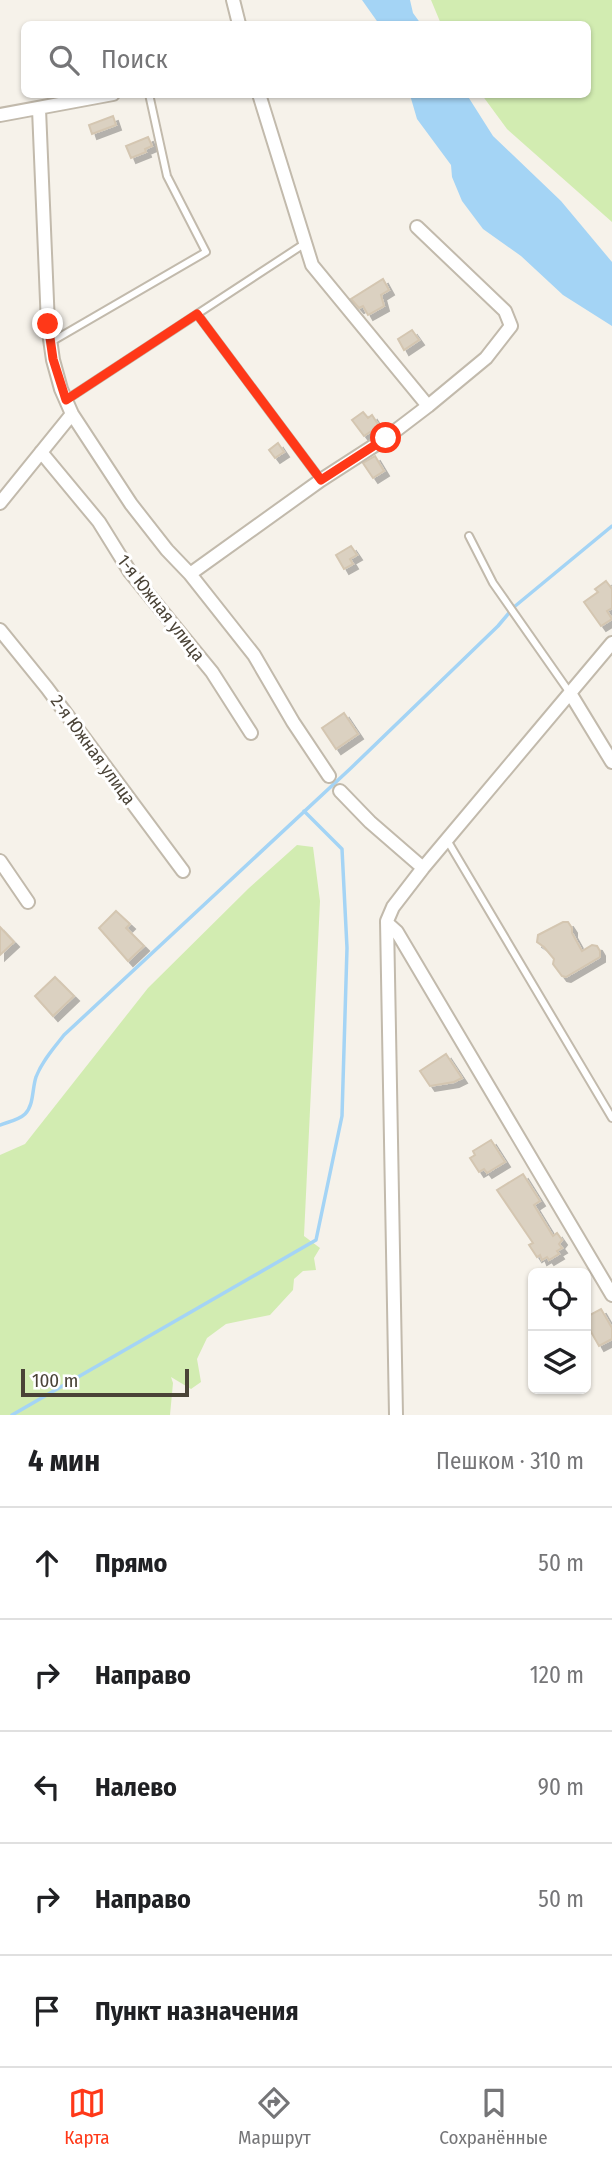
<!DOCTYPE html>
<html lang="ru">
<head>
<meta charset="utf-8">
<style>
	:root { --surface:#fff; --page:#f2f2f2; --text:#202124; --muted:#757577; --line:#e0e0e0; --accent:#ff3818 }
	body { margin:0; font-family:"Fira Sans Condensed",sans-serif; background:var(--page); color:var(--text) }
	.controls { position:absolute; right:21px; bottom:21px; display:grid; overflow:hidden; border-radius:10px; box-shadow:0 2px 5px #0004 }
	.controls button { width:63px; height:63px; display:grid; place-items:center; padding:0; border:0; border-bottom:2px solid var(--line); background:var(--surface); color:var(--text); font:35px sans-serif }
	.scale { position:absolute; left:21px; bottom:18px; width:168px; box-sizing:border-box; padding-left:7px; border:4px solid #4a4337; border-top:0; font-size:19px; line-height:24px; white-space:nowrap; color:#4a4337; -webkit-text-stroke:5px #fff; paint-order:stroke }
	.stop { position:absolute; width:21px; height:21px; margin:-16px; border:5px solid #ff3818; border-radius:50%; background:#fff }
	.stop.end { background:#ff3818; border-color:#fff; box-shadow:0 2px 7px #0008 }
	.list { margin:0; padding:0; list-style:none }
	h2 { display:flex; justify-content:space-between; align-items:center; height:91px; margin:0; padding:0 28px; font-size:30px }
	h2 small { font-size:23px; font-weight:400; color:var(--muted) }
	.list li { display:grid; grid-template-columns:46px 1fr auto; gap:21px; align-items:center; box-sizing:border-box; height:112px; padding:0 28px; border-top:2px solid var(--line) }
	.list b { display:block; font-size:26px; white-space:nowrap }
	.list em { font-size:23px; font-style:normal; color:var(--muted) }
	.icon { flex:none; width:38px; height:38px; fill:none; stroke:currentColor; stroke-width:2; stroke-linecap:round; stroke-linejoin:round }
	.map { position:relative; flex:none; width:612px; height:1415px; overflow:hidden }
	.search { position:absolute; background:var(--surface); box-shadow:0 2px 5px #0004; left:21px; right:21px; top:21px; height:77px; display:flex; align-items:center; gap:18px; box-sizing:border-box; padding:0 24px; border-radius:10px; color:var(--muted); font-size:26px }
	.sheet { height:651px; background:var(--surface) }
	nav { display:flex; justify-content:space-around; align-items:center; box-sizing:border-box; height:98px; border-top:2px solid var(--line); background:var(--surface); font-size:19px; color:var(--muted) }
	nav a { display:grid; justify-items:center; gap:4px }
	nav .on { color:var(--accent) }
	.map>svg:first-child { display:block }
</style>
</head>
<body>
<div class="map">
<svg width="612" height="1415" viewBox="0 0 612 1415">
	<defs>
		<filter id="shadow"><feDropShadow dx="5" dy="5" stdDeviation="0" flood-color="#0004"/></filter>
	</defs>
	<rect width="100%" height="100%" fill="#f6f2ea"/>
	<path fill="#d2ecb1" d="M431,0h181v222l-105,-93 -25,-34 106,-1v-70h-147z
		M297,845l16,2 7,54 -16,335 16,12 -6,10 2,12 -13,1 -9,8 -1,11 -23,25 -44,9 -19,14 -10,21 4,23 -10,7 -20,-12 2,6 -3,32h-170v-260l25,-11 123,-156 101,-100z"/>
	<path fill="#a4d4f5" d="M362,0h48l3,13 8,11h-42z
		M410,95h57l26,41 68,65 51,61v64l-49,-31 -42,-39 -38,-27 -21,-28 -10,-24 -1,-12 -34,-46z"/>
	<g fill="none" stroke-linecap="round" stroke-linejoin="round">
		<path stroke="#a4d4f5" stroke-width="3.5" d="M0,1125c8,-3 19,-5 25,-11 9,-9 7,-25 11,-37 6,-16 18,-29 28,-42l287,-267 147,-142 16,-19 98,-81
			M12,1415l304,-175 26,-124 5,-168 -5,-99 -38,-38"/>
	</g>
	<path fill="#dbd1c1" stroke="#d4c6b1" stroke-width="2" filter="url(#shadow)" d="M113,116l3,9 -24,9 -3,-9z
		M148,137l4,9 -7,3 1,3 -15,6 -5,-12z
		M383,279l6,11 -8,5 3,11 -16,9 -5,-9 -4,2 -8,-9z
		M412,330l7,10 -15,10 -6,-11z
		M363,412l5,6 4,-3 7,11 -15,10 -12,-16z
		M278,443l6,9 -9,6 -6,-8z
		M375,456l9,15 -11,7 -10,-15z
		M351,546l6,9 -7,4 3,5 -9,5 -8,-14z
		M606,581l6,8v19l-5,3 5,8 -11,7 -17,-24 14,-10 -3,-3z
		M344,713l14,21 -22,15 -14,-21z
		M116,911l14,13 -4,4 18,18 -16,15 -29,-33z
		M563,922h5l4,6v5l10,18 10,-6 5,1 3,5v6l-34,20 -4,-1 -9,-12 1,-5 -10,-12 -7,-5 1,-7z
		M0,927l14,15 -14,13z
		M55,977l19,19 -21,20 -18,-20z
		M446,1054l16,24 -8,4 -24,4 -10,-15z
		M491,1140l14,22 -18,11 -3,-4 -5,3 -9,-14 5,-3 -2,-4z
		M523,1174l17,27 -6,4 19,31 4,-3 5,7 -3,4 3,4 -5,3 2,3 -10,6 -2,-3 -5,3 -2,-5 -3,2 -8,-12 4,-2 -36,-53z
		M601,1309l11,19v11l-13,7 -13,-23v-6z"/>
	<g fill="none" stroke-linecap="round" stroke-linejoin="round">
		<g stroke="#c2baac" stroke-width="10">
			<path id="service" d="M197,314l124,166
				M51,342l155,-90 -39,-76 -18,-82
				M66,400l238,-156
				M469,536l24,47 77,110
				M447,840l165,278"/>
		</g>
		<g stroke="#c2baac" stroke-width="16">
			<path id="minor" d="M233,0l6,24
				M259,94l53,171 116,141
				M39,109l9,216 5,35 8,29 11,25 59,90 36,46 23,24 64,81 39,67 36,54
				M0,115l113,-21
				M41,452l58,70 31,50 82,100 39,61
				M0,503l72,-89
				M190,574l131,-94 65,-42 42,-32 58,-48 25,-32 -6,-15 -88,-84
				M0,630l47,58 136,183
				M570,693l42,69
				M340,791l30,31 53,46
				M0,861l28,41
				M387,923l10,9 215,363
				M396,1415l-9,-494 6,-14 30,-39 189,-225"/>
		</g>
		<use href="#service" stroke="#fff" stroke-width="6"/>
		<use href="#minor" stroke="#fff" stroke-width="12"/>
	</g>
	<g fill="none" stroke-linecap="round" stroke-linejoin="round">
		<path stroke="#ff3818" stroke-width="9" d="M48,324l5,35 13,41 131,-86 124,166 65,-42"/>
	</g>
	<g text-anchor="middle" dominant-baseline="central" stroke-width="6" stroke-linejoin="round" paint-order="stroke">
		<g font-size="18" fill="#4a4337" stroke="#fff">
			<text transform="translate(161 608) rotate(52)">1-я Южная улица</text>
			<text transform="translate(93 750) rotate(54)">2-я Южная улица</text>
		</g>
	</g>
</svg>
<div class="controls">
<button><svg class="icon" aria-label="locate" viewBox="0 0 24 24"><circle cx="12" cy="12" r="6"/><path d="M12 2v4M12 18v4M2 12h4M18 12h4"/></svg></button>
<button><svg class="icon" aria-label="layers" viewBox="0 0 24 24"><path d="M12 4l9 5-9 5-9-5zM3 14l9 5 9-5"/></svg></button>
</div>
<div class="scale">100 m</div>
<div class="stop" style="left:386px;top:438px"></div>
<div class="stop end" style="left:48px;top:324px"></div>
<div class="search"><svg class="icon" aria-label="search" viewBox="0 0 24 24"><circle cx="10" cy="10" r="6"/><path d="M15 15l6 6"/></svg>Поиск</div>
</div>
<section class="sheet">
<h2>4 мин<small>Пешком · 310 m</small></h2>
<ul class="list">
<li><svg class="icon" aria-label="ahead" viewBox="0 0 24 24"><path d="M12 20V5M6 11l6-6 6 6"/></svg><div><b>Прямо</b></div><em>50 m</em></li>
<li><svg class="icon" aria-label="right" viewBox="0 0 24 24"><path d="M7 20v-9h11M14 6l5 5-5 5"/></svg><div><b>Направо</b></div><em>120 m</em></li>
<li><svg class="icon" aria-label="left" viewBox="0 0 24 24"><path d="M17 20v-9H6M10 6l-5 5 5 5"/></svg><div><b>Налево</b></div><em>90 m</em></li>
<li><svg class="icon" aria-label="right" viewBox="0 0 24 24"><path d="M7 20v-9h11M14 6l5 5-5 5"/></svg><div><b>Направо</b></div><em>50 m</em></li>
<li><svg class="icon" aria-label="arrive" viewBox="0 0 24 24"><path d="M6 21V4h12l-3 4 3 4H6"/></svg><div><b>Пункт назначения</b></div></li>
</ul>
</section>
<nav>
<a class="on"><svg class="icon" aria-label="map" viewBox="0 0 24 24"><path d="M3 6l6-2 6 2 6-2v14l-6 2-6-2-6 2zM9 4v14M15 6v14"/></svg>Карта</a>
<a><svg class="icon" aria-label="directions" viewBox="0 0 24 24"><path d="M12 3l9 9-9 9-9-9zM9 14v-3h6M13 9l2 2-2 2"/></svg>Маршрут</a>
<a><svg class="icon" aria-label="saved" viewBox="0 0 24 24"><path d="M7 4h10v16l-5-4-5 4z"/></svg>Сохранённые</a>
</nav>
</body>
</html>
